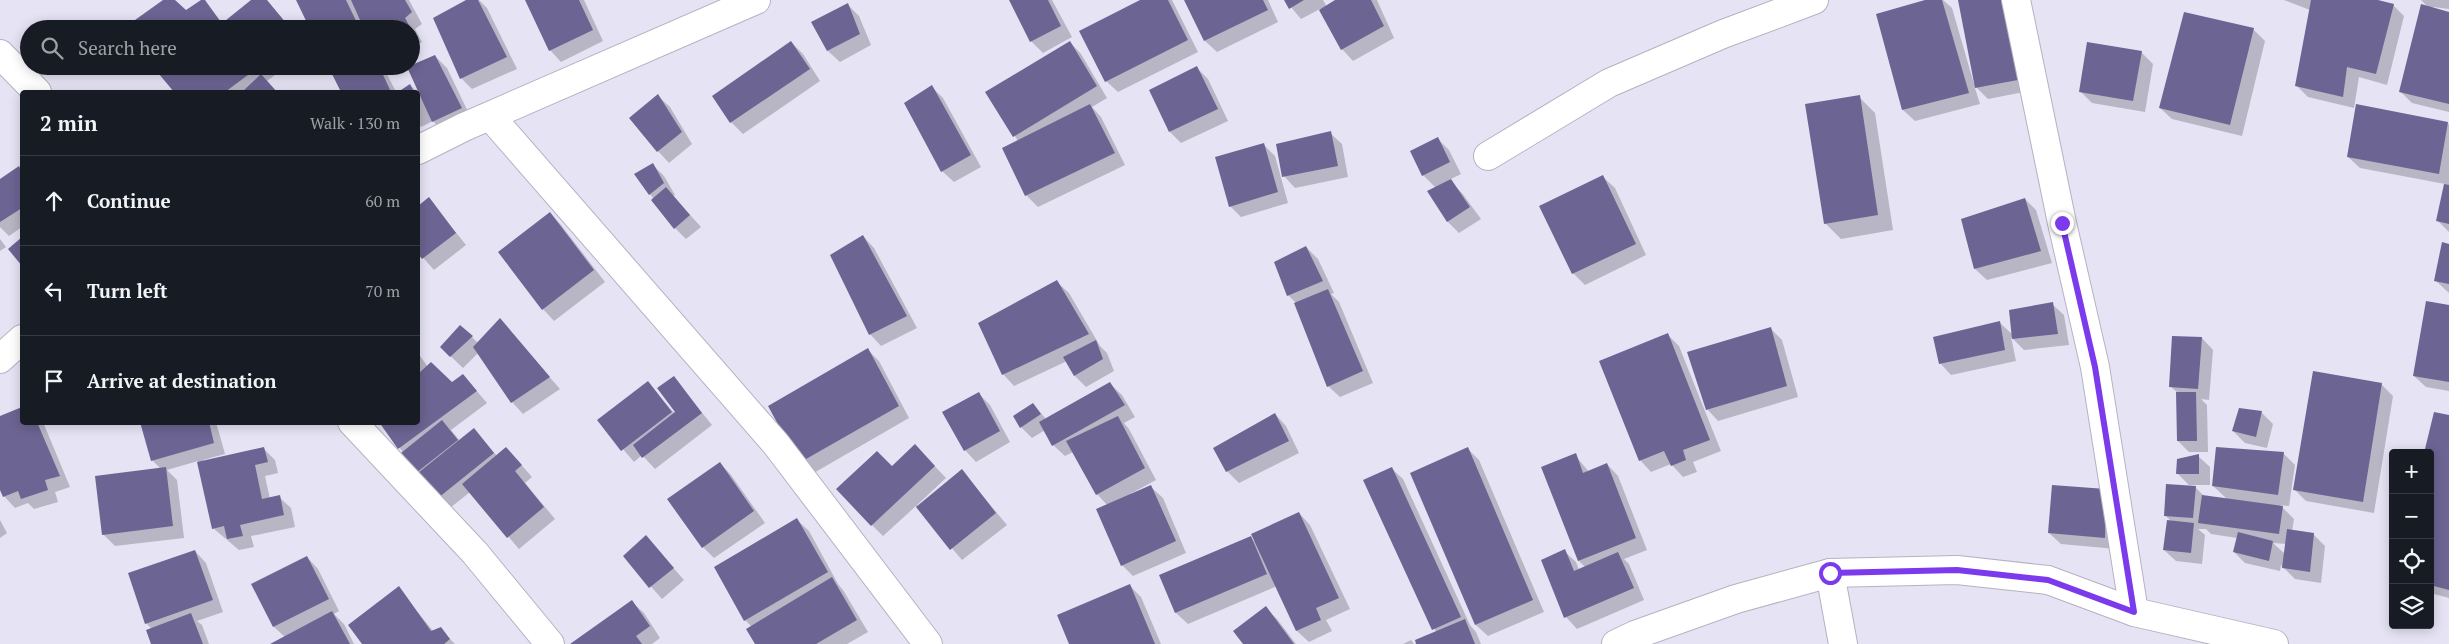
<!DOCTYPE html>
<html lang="en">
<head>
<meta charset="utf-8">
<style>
	:root { --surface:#171b24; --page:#242831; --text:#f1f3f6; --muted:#9ea1a6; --line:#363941 }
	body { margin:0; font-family:"PT Serif",serif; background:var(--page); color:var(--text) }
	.controls { position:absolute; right:15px; bottom:15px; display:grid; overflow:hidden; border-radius:5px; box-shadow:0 2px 12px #0003 }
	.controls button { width:45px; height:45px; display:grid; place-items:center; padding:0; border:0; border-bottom:1px solid var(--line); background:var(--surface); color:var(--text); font:25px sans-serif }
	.stop { position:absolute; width:15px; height:15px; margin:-11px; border:4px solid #7c3aed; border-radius:50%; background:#fff }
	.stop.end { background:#7c3aed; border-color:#fff; box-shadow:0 1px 5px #0008 }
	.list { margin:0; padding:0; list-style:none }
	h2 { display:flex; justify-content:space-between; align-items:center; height:65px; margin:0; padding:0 20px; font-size:21px }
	h2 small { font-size:16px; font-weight:400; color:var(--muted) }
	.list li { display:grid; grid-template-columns:32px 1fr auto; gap:15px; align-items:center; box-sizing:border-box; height:90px; padding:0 20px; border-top:1px solid var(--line) }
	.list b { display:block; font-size:19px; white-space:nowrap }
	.list em { font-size:16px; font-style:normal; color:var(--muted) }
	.icon { flex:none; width:28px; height:28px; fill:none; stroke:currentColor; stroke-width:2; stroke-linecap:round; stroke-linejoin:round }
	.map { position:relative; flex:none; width:2449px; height:644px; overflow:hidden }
	.search { position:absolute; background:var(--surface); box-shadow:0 2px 12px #0003; left:20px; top:20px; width:400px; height:55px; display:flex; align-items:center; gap:12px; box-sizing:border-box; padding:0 18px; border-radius:28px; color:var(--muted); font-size:19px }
	.panel { position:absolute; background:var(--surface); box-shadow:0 2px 12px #0003; left:20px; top:90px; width:400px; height:335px; border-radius:5px }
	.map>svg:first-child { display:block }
</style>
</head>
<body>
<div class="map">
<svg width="2449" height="644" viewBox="0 0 2449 644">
	<rect width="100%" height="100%" fill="#e6e3f5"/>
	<path fill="#0003" fill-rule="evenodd" d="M165,0h8l13,11 18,-11 19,24 30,-24h13l25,29h-159z
		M297,0h112l13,24 -7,5 7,13 -11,5v-18h-100z
		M469,0h10l8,8 30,61 -45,20 -11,-11z
		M526,0h58l19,41 -42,21 -11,-12z
		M1010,0h42l20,37 -29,16 -12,-12z
		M1143,0h29l26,52 -80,40 -12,-11z
		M1186,0h82l10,22 -61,30 -12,-11z
		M1285,0h38l4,7 10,-7h40l17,38 -41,23 -11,-12 -22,-40 -19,10z
		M1930,0h13l9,8 22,76h2l-16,-84 74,90 -46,9 -14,-14 6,19 -65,17 -12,-11z
		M2284,0h91l18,5 11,11 -17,69 -28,-8 -5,31 -46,-11 -11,-11 13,-76z
		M2421,0h28v9l-16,-2 -1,2 17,4v99l-37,-9 -12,-12 29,-83z
		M848,5l11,11 12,29 -31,17 -12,-11 -15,-28z
		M2253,29l12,12 -23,95 -70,-17 -12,-11z
		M791,42l12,12 17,27 -77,53 -12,-12 -18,-26z
		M1070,42l11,12 26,44 -15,9 9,10 24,48 -87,42 -12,-12 -23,-47 15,-7 -31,-49z
		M2141,52l12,12 -8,48 -53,-9 -12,-12z
		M435,56l12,12 25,52 -28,13 -11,-12 -12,6 -3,-4v-30l4,5z
		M157,66h130l-20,15 10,11h-101z
		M330,66h53l13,26h-54z
		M1197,68l11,11 20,42 -47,22 -11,-11z
		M410,85l7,7h-17z
		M932,87l11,11 38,69 -27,15 -12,-11z
		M658,96l12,11 22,37 -23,19 -11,-12z
		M1859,97l16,16 18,117 -52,9 -16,-16z
		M2448,123l1,2v107l-12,-12 8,-36 -85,-16 -12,-11z
		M1330,133l12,11 6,33 -53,11 -11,-12z
		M1438,139l11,11 12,24 -12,6 13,13 19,26 -22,14 -11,-11 -19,-31 7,-3 -13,-13z
		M1263,144l12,12 13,47 -47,14 -11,-11z
		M652,164l12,12 11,19 -2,1 28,31 -15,12 -11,-11 -25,-34z
		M19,168l3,3v56l-13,9 -9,-9v-47z
		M1603,177l12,11 31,67 -61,30 -12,-12z
		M429,199l37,46 -32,25 -16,-18v-45z
		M2025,199l11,11 16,53 -65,17 -12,-11z
		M550,213l11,12 44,57 -51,39 -11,-12 -44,-57z
		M863,236l11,12 43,80 -36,18 -11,-12z
		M0,239l6,8 -6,4z
		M22,239v25l-12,-15z
		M2449,245v48l-13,-12z
		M1306,247l12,12 16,34 -3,1 8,8 34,81 -33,14 -12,-11 -32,-83 -8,-8 -13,-32z
		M1057,282l12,11 31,53 7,7 7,18 -28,16 -11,-11 -8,-15 -53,25 -11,-12z
		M2052,304l12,11 5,30 -45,5 -13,-13 5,24 -65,14 -11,-12 59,-41 14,13z
		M2449,306v85l-23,-4 -12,-11z
		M500,320l60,69 -37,25 -11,-12 -34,-49 -15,15 -22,-21 31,-10 6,6z
		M1770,328l12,12 16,57 -80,24 -11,-12z
		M1668,335l11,11 42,105 -28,11 4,10 -14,5 -12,-13 -20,8 -11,-12z
		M2173,337l29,1 11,12 -4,50 -8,-1 6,6 1,47h-19l-11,-11v-48l-8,-7z
		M868,350l11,11 30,57 -97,56 -12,-12z
		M418,353l10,14 24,17 11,-9 24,28 -36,27 9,11 14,-12 23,27 20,4 15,17 -7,6 30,36 -36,30 -49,-57 -20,16 -33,-36 -36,-50h37z
		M673,377l39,48 -57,44 -13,-14 -8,7 -35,-41 49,-38 27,31 2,-2z
		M1110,384l12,11 13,22 -11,6 5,6 27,51 -26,14 1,2 20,-9 12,11 23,55 -53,23 -11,-11 -14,-59 -11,-12 -24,-42 -8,4 -12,-11 -8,-15 -13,8 -11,-11 12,-23 13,15z
		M2381,384l12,12 -19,117 -68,-12 -11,-11z
		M978,393l12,12 20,37 -34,20 -11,-12z
		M22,408v14h21l27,65 -15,5 3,10 -24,7 -6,-6 -13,5 -11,-12 -4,-9v-69z
		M2261,412l12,12 -6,24 -22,-5 -12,-12z
		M1275,414l11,12 13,27 -60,30 -12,-12z
		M2449,417v181l-19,-5v-140z
		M141,422h75l9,32 -22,6v2l61,-13 11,11 3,13 -13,3 5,23 9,-2 12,11 4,19 -44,9 3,11 -15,3 -26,-22 -15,-67 -31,9 10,10 7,58 -69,8 -12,-12 58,-65 -9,-9z
		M1468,449l11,11 65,152 -56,24 -12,-11 -64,-152z
		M2283,453l12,12 -6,41 -9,-1 14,14 -2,12 21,3 12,12 -4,37 -26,-4 -14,-14 -1,6 -35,-8 -11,-11 3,-14 -26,-4 -5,-5h-8l7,6 -3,29 -26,-3 -12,-11 7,-29 -6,-6 30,-28 9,9 23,3 -14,-13zM2273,543l13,1 -1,10z
		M1575,455l14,17 18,-8 11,12 29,74 -23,9 5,5 15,36 -67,29 -11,-12 -2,-66 12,11 3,8 6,-3 -6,-6 -36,-93z
		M2198,456l12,11v18h-21l-12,-12z
		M926,457l20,21 -29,27 1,1 44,-35 45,54 -45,35 -46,-54 -33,30 -11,-11 20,-57z
		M720,463l11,12 34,48 -51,35 -11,-11z
		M1391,468l12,11 67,146 6,7 5,12h-64l19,-12 -71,-151z
		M2105,490l11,59 -55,-5 -12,-11z
		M1299,513l11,12 40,84 -24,11 6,11 -23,11 -12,-11 -20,-45 -89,38 -12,-11 -15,-37 89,-39 7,7z
		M0,520l7,13 -7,5z
		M797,520l12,11 29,53 5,6 25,42 -21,12h-91l-4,-17 -7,-7z
		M646,537l38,43 -22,19 -38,-43z
		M195,551l11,12 17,49 -26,9 5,4 7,19h-57v-15l-6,-6z
		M307,557l11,12 21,42 -5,3 10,10 10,20h-80l11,-7 -11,-10 -21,-42z
		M1129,585l12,12 20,47h-91z
		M398,588l35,43 7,-2 15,15h-92z
		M632,602l12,11 16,25 -8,6h-80z
		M1266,608l11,11 19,25h-52z
		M1411,640l3,4h-11z"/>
	<path fill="#6c6492" d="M163,0h12l11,10 15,-10h4l15,21 -12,8h-77l-3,-4z
		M251,0h16l24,29h-76z
		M296,0h50l14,29h-50z
		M351,0h54l7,12 -7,6 6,11h-23l-2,-3 -5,3h-17z
		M466,0h12l29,57 -47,22 -27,-61z
		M525,0h54l14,30 -44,21z
		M1009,0h39l13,26 -31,16z
		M1140,0h28l20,40 -83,42 -26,-51z
		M1184,0h79l5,10 -64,31z
		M1284,0h20l-15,9z
		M1335,0h36l13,26 -43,24 -22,-40z
		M1925,0h17l27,93 -67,17 -26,-96z
		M1958,0h48l17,79 -48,9z
		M2311,0h67l16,4 -18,70 -29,-7 -4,30 -48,-11z
		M848,3l12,31 -33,17 -16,-29z
		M2421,4l28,8v92l-50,-12z
		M2184,12l70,16 -24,97 -71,-17z
		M791,41l19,28 -80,54 -18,-27z
		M1070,41l27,45 -84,51 -28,-45z
		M2087,42l55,9 -9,50 -54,-9z
		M435,55l27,53 -30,14 -25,-55z
		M168,66h92l-35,26h-51l-15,-18z
		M328,66h51l12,26h-50z
		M1197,66l21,43 -49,23 -20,-42z
		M261,74l16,18h-35z
		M410,84l4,8h-16z
		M932,85l39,70 -30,17 -37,-69z
		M658,94l24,38 -25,20 -28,-34z
		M1860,95l18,120 -54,9 -19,-120z
		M1090,104l25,49 -90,43 -23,-48z
		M2356,104l92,18 -9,52 -92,-17z
		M1331,131l7,35 -56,11 -6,-33z
		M1438,137l12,25 -28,14 -12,-25z
		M1264,143l14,49 -49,15 -14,-50z
		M653,163l11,20 -15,12 -15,-21z
		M19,166l3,6v36l-22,14v-43z
		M1603,175l33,69 -64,30 -33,-68z
		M1451,179l19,28 -23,15 -20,-31z
		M2444,184l5,1v39l-13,-3z
		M666,187l24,28 -16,14 -23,-29z
		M429,197l27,36 -34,26 -4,-5v-48z
		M2025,198l16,53 -67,18 -13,-50z
		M550,212l44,58 -52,40 -44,-58z
		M863,235l44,81 -38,19 -39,-80z
		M22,237v29l-14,-17z
		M2442,242l7,2v40l-15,-3z
		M1306,246l17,35 -36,15 -13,-34z
		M1057,280l32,54 -87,41 -24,-52z
		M1328,289l35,82 -36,16 -33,-84z
		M2426,301l23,4v77l-36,-6z
		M2053,302l5,32 -46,5 -3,-29z
		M500,318l50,59 -39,26 -38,-56z
		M2000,321l5,29 -66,14 -6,-27z
		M460,325l13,11 -23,21 -10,-10z
		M1771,327l16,59 -81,24 -19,-58z
		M1668,333l42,107 -27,10 3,10 -15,6 -7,-15 -25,10 -40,-100z
		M2172,336l30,1 -4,52 -29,-2z
		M1096,340l7,19 -29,17 -11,-19z
		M868,348l31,58 -100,57 -31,-57z
		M431,362l21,20 11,-8 14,17 -79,58 -19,-27h39v-48z
		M2313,371l69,12 -19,119 -70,-12z
		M674,376l28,37 -60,45 -9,-13 42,-33 -18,-24z
		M648,381l24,31 -51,39 -24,-31z
		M1110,382l15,23 -73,41 -13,-24z
		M979,392l21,39 -36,20 -22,-39z
		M2176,392h20l1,49h-20z
		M1033,403l8,11 -21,14 -7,-12z
		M22,407v15h15l23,54 -15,4 3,10 -27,9 -3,-8 -15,6 -3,-7v-74z
		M2239,408l23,3 -6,26 -24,-6z
		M2434,412l15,3v175l-19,-5v-132h-6z
		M1275,413l14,28 -63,31 -13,-24z
		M1118,416l27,52 -49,27 -30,-54z
		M442,420l16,20 -42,33 -15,-20z
		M140,422h69l5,21 -63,18z
		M474,428l20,25 -56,45 -20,-25z
		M915,444l20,22 -64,60 -35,-37 41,-38 15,15z
		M264,447l4,15 -13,3 7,34 18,-4 4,20 -44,10 3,11 -16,3 -3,-13 -12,3 -15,-67z
		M506,447l16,18 -7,6 29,36 -37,31 -45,-54z
		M1468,447l65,153 -58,25 -65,-152z
		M2216,447l68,5 -6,43 -66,-9z
		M1576,453l7,20 24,-10 29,75 -58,23 -37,-94z
		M2199,454v20h-23l1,-15z
		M720,462l34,49 -52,37 -35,-49z
		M166,467l7,59 -71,9 -7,-59z
		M1392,467l69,150 -29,13 -69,-150z
		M962,469l34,44 -46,37 -34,-43z
		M2166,484l30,2 -3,32 -29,-2z
		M1151,485l25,56 -55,25 -25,-57z
		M2052,485l54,4 -1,49 -57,-5z
		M2202,495l81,11 -4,28 -81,-11z
		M1299,512l40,86 -23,10 5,12 -25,11 -45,-97z
		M797,518l31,54 -84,49 -30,-54z
		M2167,520l27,3 -3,30 -28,-3z
		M2287,529l27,4 -4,39 -28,-4z
		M2238,532l35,9 -4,20 -36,-9z
		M646,535l28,33 -25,20 -26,-32z
		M1251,536l16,38 -92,39 -16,-38z
		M1565,549l9,22 44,-19 16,36 -70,30 -23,-58z
		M195,550l18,50 -68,24 -17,-51z
		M307,556l22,43 -56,28 -22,-43z
		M832,577l25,43 -41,24h-61l-9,-15z
		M1130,584l25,60h-86l-12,-29z
		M399,586l32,45 10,-4 9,12 -6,5h-82l-14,-19z
		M632,600l18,26 -14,10 6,8h-72z
		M1266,606l28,38h-51l-10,-13z
		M332,611l18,33h-80z
		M191,613l12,31h-52l-5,-14z
		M1465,619l10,25h-59l-1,-4z"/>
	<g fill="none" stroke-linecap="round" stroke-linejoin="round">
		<g stroke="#b4b2c2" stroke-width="30">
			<path id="street" d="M2016,0l46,223 33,144 39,245
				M490,116l286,328 152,200
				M418,150l46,-23 292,-127
				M1488,156l121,-73 114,-49 91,-34
				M0,359l22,-20
				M1830,573l13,71"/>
		</g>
		<g stroke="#b4b2c2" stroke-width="30">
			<path id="secondary" d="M0,54l37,38
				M352,422l123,131 75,91
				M1616,644l19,-9 101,-36 94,-26 127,-3 91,10 86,32 140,32"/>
		</g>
		<use href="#street" stroke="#fff" stroke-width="28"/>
		<use href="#secondary" stroke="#fff" stroke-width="28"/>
	</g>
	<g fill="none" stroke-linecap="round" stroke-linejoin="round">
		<path stroke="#7c3aed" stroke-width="6" d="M1830,573l127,-3 91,10 86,32 -39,-245 -33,-144"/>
	</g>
</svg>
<div class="controls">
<button>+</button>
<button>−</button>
<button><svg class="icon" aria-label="locate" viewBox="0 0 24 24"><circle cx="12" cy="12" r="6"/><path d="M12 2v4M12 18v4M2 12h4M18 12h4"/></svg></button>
<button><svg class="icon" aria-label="layers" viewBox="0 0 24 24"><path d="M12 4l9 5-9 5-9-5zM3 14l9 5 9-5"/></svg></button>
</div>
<div class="stop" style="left:1830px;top:573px"></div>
<div class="stop end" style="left:2062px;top:223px"></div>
<div class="search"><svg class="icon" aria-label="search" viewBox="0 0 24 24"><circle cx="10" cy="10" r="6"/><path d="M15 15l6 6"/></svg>Search here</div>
<section class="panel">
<h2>2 min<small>Walk · 130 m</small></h2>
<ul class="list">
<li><svg class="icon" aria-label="ahead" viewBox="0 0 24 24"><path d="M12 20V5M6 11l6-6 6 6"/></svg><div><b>Continue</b></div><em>60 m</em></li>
<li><svg class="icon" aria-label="left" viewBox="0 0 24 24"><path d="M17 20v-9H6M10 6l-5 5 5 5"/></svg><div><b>Turn left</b></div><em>70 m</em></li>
<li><svg class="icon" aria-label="arrive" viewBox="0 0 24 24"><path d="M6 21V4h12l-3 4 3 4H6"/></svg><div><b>Arrive at destination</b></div></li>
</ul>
</section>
</div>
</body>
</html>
